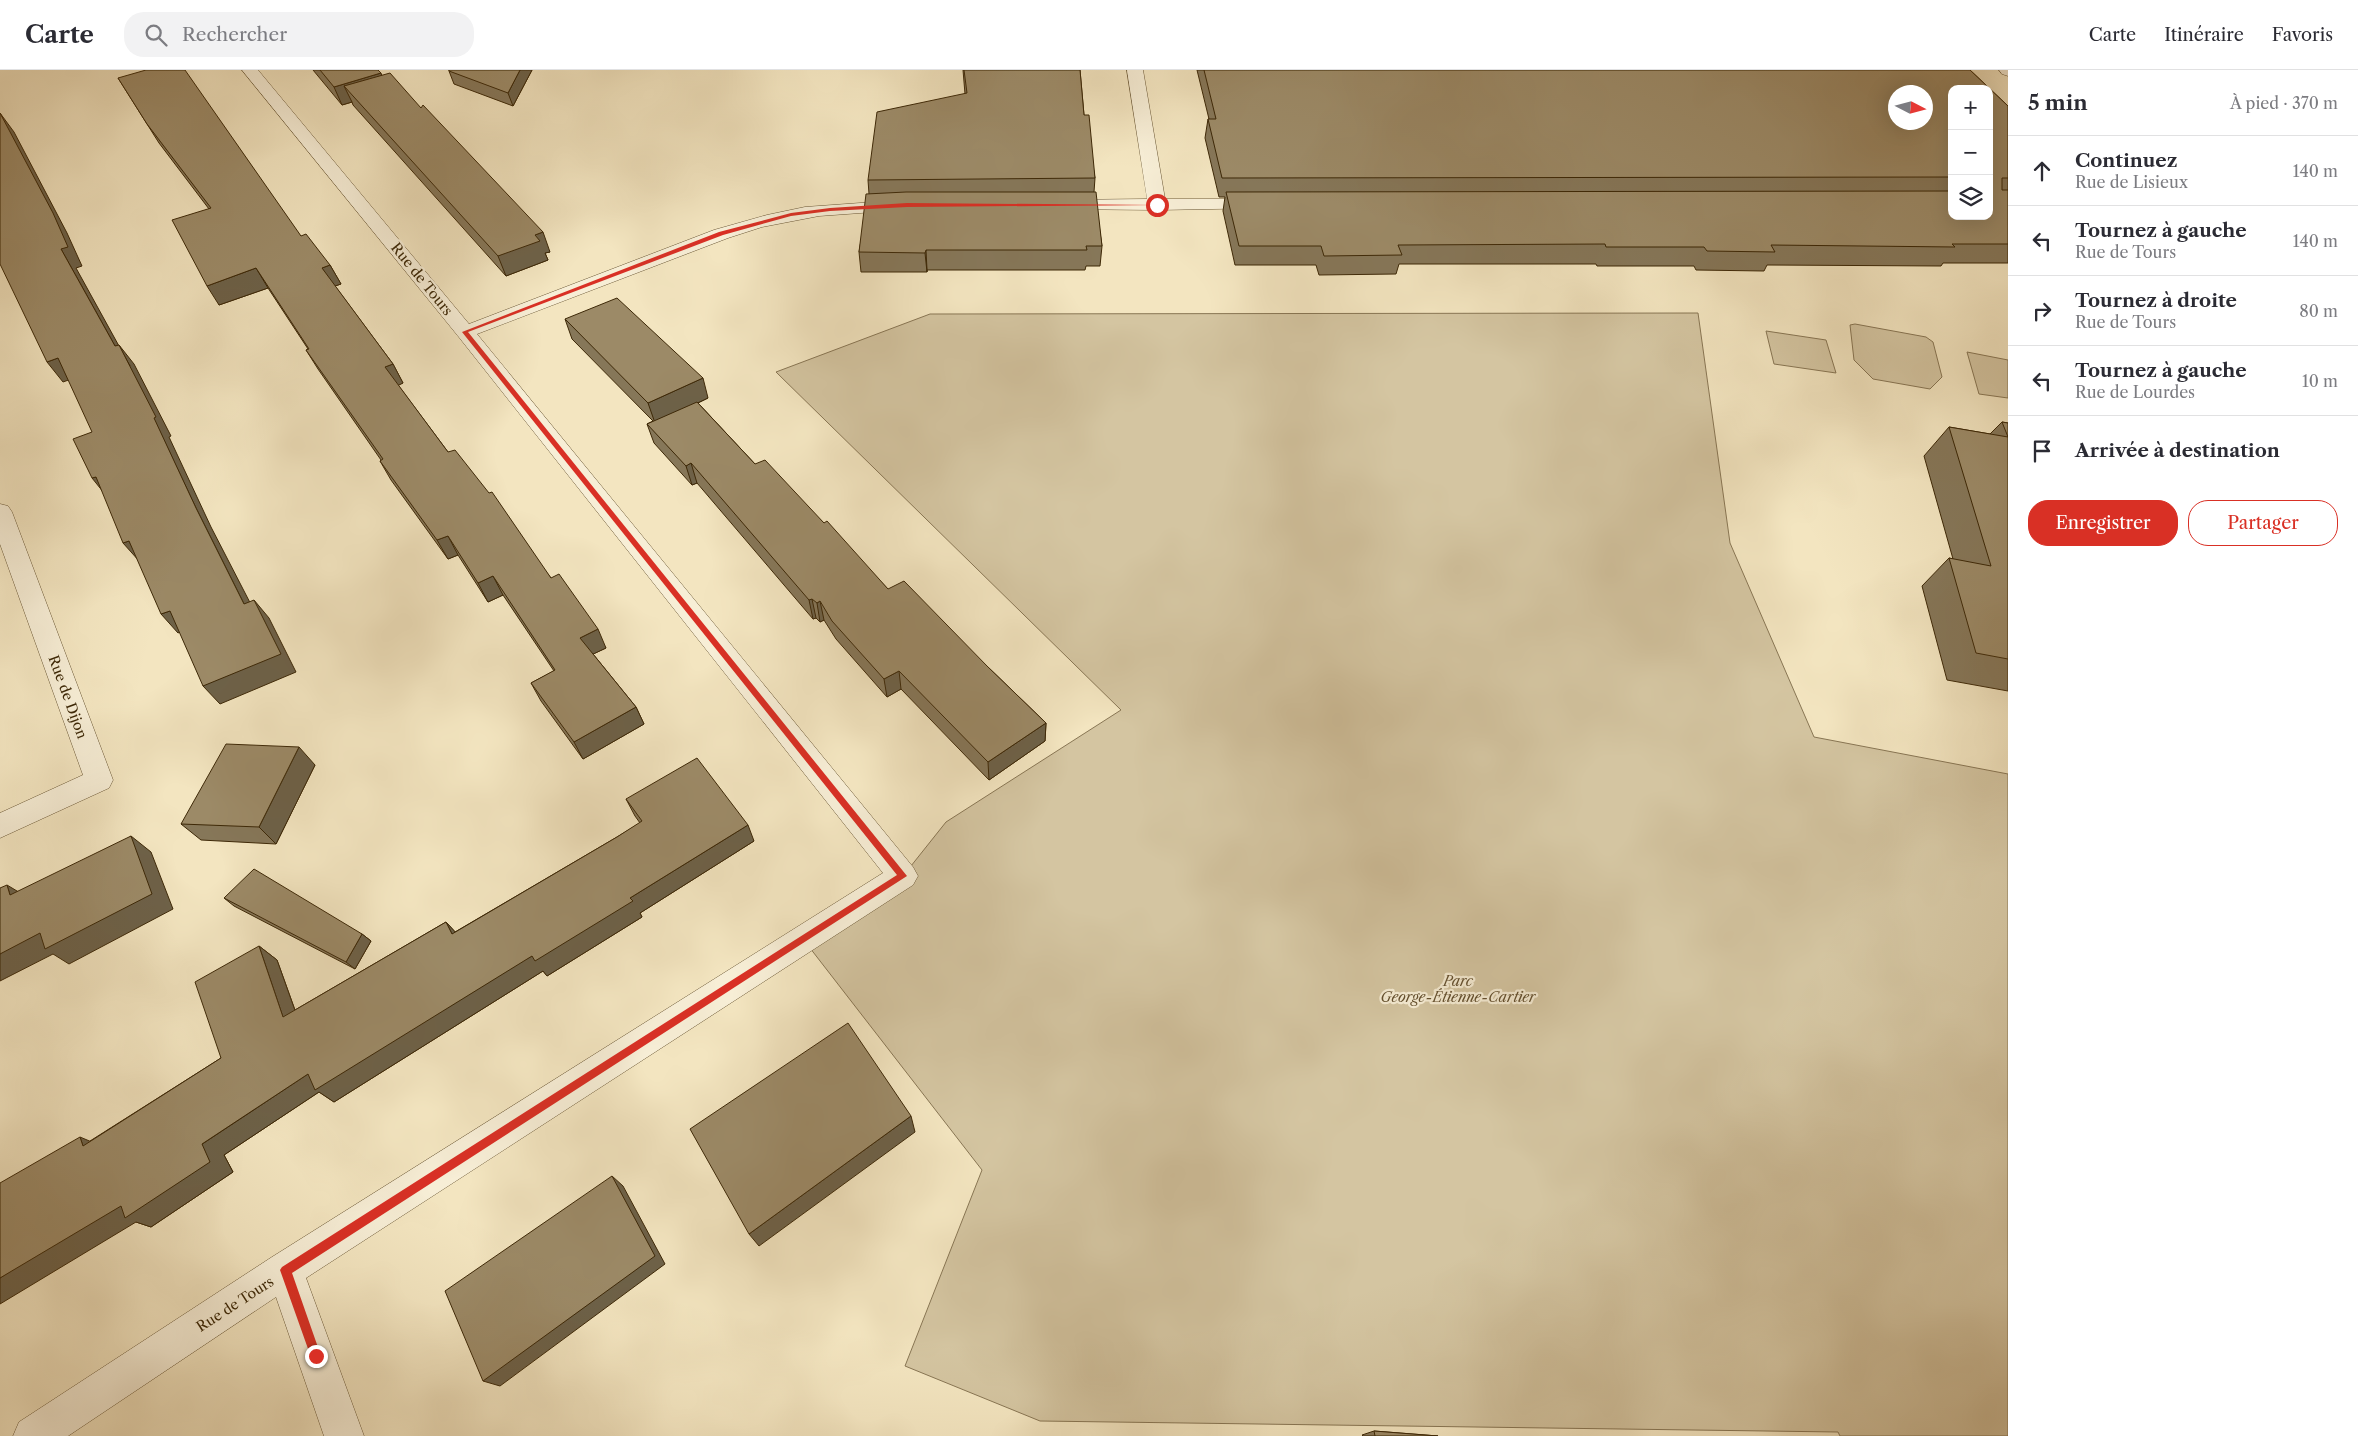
<!DOCTYPE html>
<html lang="fr">
<head>
<meta charset="utf-8">
<style>
	:root { --surface:#fff; --page:#f2f2f3; --text:#2b2b33; --muted:#7c7c81; --line:#e1e1e2; --accent:#d93025 }
	body { margin:0; font-family:"Libre Caslon Text",serif; background:var(--page); color:var(--text) }
	.controls { position:absolute; right:15px; top:15px; display:grid; overflow:hidden; border-radius:10px; box-shadow:0 5px 20px #0002 }
	.controls button { width:45px; height:45px; display:grid; place-items:center; padding:0; border:0; border-bottom:1px solid var(--line); background:var(--surface); color:var(--text); font:25px sans-serif }
	.compass { position:absolute; left:1888px; top:15px; width:45px; height:45px; border-radius:50%; background:var(--surface); box-shadow:0 5px 20px #0002; rotate:96deg }
	.stop { position:absolute; width:15px; height:15px; margin:-11px; border:4px solid #d93025; border-radius:50%; background:#fff }
	.stop.end { background:#d93025; border-color:#fff; box-shadow:0 1px 5px #0008 }
	.list { margin:0; padding:0; list-style:none }
	h2 { display:flex; justify-content:space-between; align-items:center; height:65px; margin:0; padding:0 20px; font-size:21px }
	h2 small { font-size:16px; font-weight:400; color:var(--muted) }
	.list li { display:grid; grid-template-columns:32px 1fr auto; gap:15px; align-items:center; box-sizing:border-box; height:70px; padding:0 20px; border-top:1px solid var(--line) }
	.list b { display:block; font-size:19px; white-space:nowrap }
	.list p { margin:0; font-size:16px; white-space:nowrap; color:var(--muted) }
	.list em { font-size:16px; font-style:normal; color:var(--muted) }
	.actions { display:flex; gap:10px; padding:15px 20px }
	.actions a { flex:1; padding:11px 0; border:1px solid var(--accent); border-radius:20px; text-align:center; font-size:18px; color:var(--accent) }
	.actions .main { background:var(--accent); color:#fff }
	.icon { flex:none; width:28px; height:28px; fill:none; stroke:currentColor; stroke-width:2; stroke-linecap:round; stroke-linejoin:round }
	.map { position:relative; flex:none; width:2008px; height:1366px; overflow:hidden }
	header { display:flex; align-items:center; gap:30px; box-sizing:border-box; height:70px; padding:0 25px; background:var(--surface); border-bottom:1px solid var(--line) }
	header strong { font-size:24px }
	nav { display:flex; gap:28px; margin-inline-start:auto; font-size:18px }
	.search { width:350px; height:45px; background:var(--page); display:flex; align-items:center; gap:12px; box-sizing:border-box; padding:0 18px; border-radius:20px; color:var(--muted); font-size:19px }
	main { display:flex }
	aside { flex:1; background:var(--surface) }
	.map>svg:first-child { display:block }
</style>
</head>
<body>
<header>
<strong>Carte</strong>
<div class="search"><svg class="icon" aria-label="search" viewBox="0 0 24 24"><circle cx="10" cy="10" r="6"/><path d="M15 15l6 6"/></svg>Rechercher</div>
<nav><a>Carte</a><a>Itinéraire</a><a>Favoris</a></nav>
</header>
<main>
<div class="map">
<svg width="2008" height="1366" viewBox="0 0 2008 1366">
	<rect width="100%" height="100%" fill="#f3e5c0"/>
	<filter id="stains"><feTurbulence type="fractalNoise" baseFrequency=".004" numOctaves="4"/><feColorMatrix values="0 0 0 0 .2 0 0 0 0 .09 0 0 0 0 .02 0 0 0 .5 -.17"/></filter>
	<radialGradient id="worn" r=".72"><stop offset=".6" stop-color="#630" stop-opacity="0"/><stop offset="1" stop-color="#630" stop-opacity=".3"/></radialGradient>
	<path fill="#d4c5a1" stroke="#887654" d="M1698,243l32,230 84,194 194,37v662h-168l-2,-4 -798,-11 -135,-55 77,-196 -179,-231 100,-63 43,-54 175,-112 -345,-338 154,-58z
		M1855,254l71,13 7,5 9,35 -12,12 -57,-10 -19,-19 -4,-35z
		M1766,261l60,9 10,33 -62,-9z
		M1967,282l41,8v38l-29,-4z"/>
	<g fill="none" stroke-linecap="round" stroke-linejoin="round">
		<g stroke="#6a5735" stroke-width="1">
			<path id="minor" d="M242,0h16l211,254 245,-94 53,-15 38,-8 97,-7 6,1 3,4 -3,4 -6,1 -83,6 -57,11 -34,11 -251,96 436,533 5,9 -5,9 -607,393 58,158h-40l-48,-139 -208,139h-55l6,-14 253,-165 611,-384 -425,-537z
				M1127,0h16l22,129h97l6,1 3,4 -3,4 -111,2 -103,-1 -3,-4 3,-4 6,-1 87,-1z
				M1999,0h9v6l-6,-2z
				M0,434l8,2 4,6 101,268 -4,8 -109,50v-25l83,-38 -83,-231z"/>
		</g>
		<use href="#minor" fill="#f7eed6" fill-rule="evenodd"/>
	</g>
	<path fill="#867759" stroke="#3d2807" fill-rule="evenodd" d="M313,0h65l4,6 168,176 -5,1 3,7 -42,16 -153,-171 -1,-3 -10,3z
		M449,0h83l-19,36 -59,-22 -5,-13z
		M963,0h117l4,45 11,63 -1,14 8,54 -2,20h-14l-1,4h-158v2h-66l-2,-20 10,-58 -1,-14 97,-86z
		M1197,0h773l38,36v157h-65l-2,3 -174,-1 -3,6 -68,-1 -2,-4h-97l-1,-2h-197l-3,10 -77,1 -3,-10h-81l-12,-54 2,-14h-6l-14,-59 3,-19h1zM1952,19l37,127h-37z
		M118,8l183,158 29,29 11,19 -6,2 58,78 10,19 -5,2 50,67 103,126 55,70 -13,6 43,53 8,17 -61,35 -42,-58 -10,-18 23,-12 -51,-76 -15,7 -30,-47 -10,4 -57,-79 -11,-19 1,-1 -63,-91 -12,-19 2,-1 -40,-61 -49,17 -10,-96 -50,-66z
		M565,249l143,79 -10,5 57,61 69,59 64,66 100,78 58,56 -1,18 -56,39 -88,-91 -14,8 -51,-58 -12,-19 -4,2 -4,-4 -3,1 -116,-136 -5,2 -38,-42 -7,-19 6,-3 -81,-82z
		M2002,352l6,1v268l-61,-11 -25,-94 27,-28 4,1 -29,-103 25,-29 41,7z
		M315,695l-39,79 -75,-4 -20,-16z
		M626,729l128,42 -114,72 2,4 -95,59 -4,-5 -209,131 -15,-10 -95,63 9,17 -82,55 -15,-5 -46,-81 131,-83 38,-112 18,14 18,50 151,-88 9,10 162,-95 23,-14 -5,-7z
		M224,828l138,36 9,7 -16,28 -121,-63z
		M1374,1361l64,5h-75l-1,-1z"/>
	<path fill="#6d6148" stroke="#3d2807" d="M520,0h12l-19,36 -5,-13z
		M381,3l7,19 -44,-6 8,16 -10,3 -8,-18z
		M0,43l14,19 53,101 15,33 -6,2 54,98 -15,-20 -54,-97z
		M543,162l7,20 -5,1 3,7 -42,16 -8,-20 37,-21z
		M926,180l1,20v2l-2,-19z
		M330,195l11,19 -9,3 -10,-19z
		M256,198l12,20 -49,17 -12,-19z
		M119,275l15,19 37,72 -2,1 42,90 49,95 -16,-18 -48,-96z
		M58,288l16,20 -11,4 -16,-20z
		M393,294l10,19 -8,4 -10,-20z
		M703,308l5,20 -53,25 -7,-20z
		M691,393l6,20 -5,2 -6,-19z
		M96,407l12,21 -16,-20z
		M448,466l10,19 -10,4 -11,-19z
		M129,471l11,21 -17,-19z
		M493,506l10,19 -15,7 -10,-19z
		M812,529l4,19 -3,1 -4,-19z
		M254,530l15,18 27,54 -76,32 -17,-18z
		M820,531l4,19 -4,2 -3,-19z
		M170,541l16,18 -8,4 -17,-19z
		M598,559l8,19 -17,8 -9,-18z
		M899,601l2,18 -14,8 -3,-18z
		M636,637l8,17 -61,35 -9,-17z
		M1046,653l-1,18 -56,39 -1,-18z
		M299,677l16,18 -39,79 -17,-17z
		M748,755l6,16 -114,72 2,4 -95,59 -4,-5 -209,131 -15,-10 -95,63 9,17 -82,55 -15,-5 -136,82v-26l308,-204 224,-118 98,-58z
		M131,766l20,16 22,57 -104,55 -16,-10 -53,27v-27z
		M7,815l25,15 -22,-5z
		M446,852l14,15 -8,-3z
		M362,864l9,7 -16,28 -9,-7z
		M259,876l18,14 25,70 -19,-13z
		M911,1046l4,16 -156,114 -10,-12z
		M80,1067l26,11 -23,-2z
		M612,1106l11,10 42,78 -165,122 -17,-5z"/>
	<path fill="#9c8a67" stroke="#3d2807" fill-rule="evenodd" d="M146,0h39l116,166 5,-2 24,31 -8,3 71,96 -8,3 63,85 7,-2 34,43 3,-1 59,86 8,-4 39,55 -18,9 56,69 -62,35 -43,-59 24,-13 -62,-94 -15,7 -30,-47 -11,4 -57,-79 3,-2 -77,-109 3,-1 -53,-81 -49,18 -35,-66 39,-12 -64,-84 -29,-46z
		M320,0h58l3,3 -47,14z
		M449,0h71l-12,23 -59,-22z
		M964,0h116l4,45h5l6,63 -227,2 9,-68 90,-19z
		M1204,0h766l38,36v72h-6v12h6v54h-56l3,3 -184,-2 4,7 -68,-1 -3,-4h-98l-1,-3 -207,1 4,10 -78,1 -3,-10h-82l-13,-54 726,-1v25h37v-127h-37v88l-730,1 -14,-59h8zM1896,22h30v30h-30z
		M390,3l31,35 2,-3 120,127 -8,3 5,6 -42,15 -154,-170z
		M0,43l53,100 15,34 -7,2 54,97 4,-1 37,72 -2,1 42,90 48,96 10,-4 27,54 -78,32 -33,-75 -9,3 -32,-73 -6,2 -27,-66 -4,1 -19,-39 19,-7 -34,-74 -11,4 -47,-98z
		M906,122h190l6,54h-16l1,4h-161l-1,3 -66,-1 7,-58z
		M617,228l86,80 -55,25 -83,-84z
		M697,332l58,62 10,-4 59,63 3,-2 61,68 16,-8 84,86 58,56 -58,39 -89,-91 -15,8 -52,-58 -12,-20 -3,2 -5,-4 -3,1 -118,-137 -5,3 -39,-42z
		M2002,352l6,1v236l-32,-6 -27,-95 42,8 -42,-139 59,10z
		M226,674l73,3 -40,80 -78,-3z
		M697,688l51,67 -118,73 3,3 -98,60 -3,-5 -217,134 -7,-16 -106,70 8,18 -85,56 -4,-12 -121,72v-95l80,-46 3,9 138,-88 -26,-76 64,-36 24,71 163,-95 6,12 165,-97 25,-16 -16,-22z
		M131,766l21,58 -107,55 -5,-16 -40,21v-66l7,-3 3,10z
		M254,799l108,65 -16,28 -122,-64z
		M848,953l63,93 -162,118 -59,-105z
		M612,1106l43,80 -172,125 -38,-90z
		M1374,1361l64,5h-63z"/>
	<path fill="#d93025" d="M907,133l253,2 -253,2 -77,4 -39,5 -68,19 -255,97 439,544 -615,397 29,83 -1,4h-8l-32,-90 2,-3 615,-392 -435,-543 257,-100 72,-19 39,-5z"/>
	<g text-anchor="middle" dominant-baseline="central" stroke-width="4.5" stroke-linejoin="round" paint-order="stroke">
		<g font-size="14" fill="#3d2807" stroke="#f7eed6">
			<text transform="translate(422 209) rotate(51)">Rue de Tours</text>
			<text transform="translate(68 627) rotate(70)">Rue de Dijon</text>
			<text transform="translate(235 1234) rotate(-33)">Rue de Tours</text>
		</g>
		<g font-size="14" font-style="italic" fill="#634f2e" stroke="#f7eed6">
			<text x="1458" y="911">Parc<tspan x="1458" dy="16">George-Étienne-Cartier</tspan></text>
		</g>
	</g>
	<rect width="100%" height="100%" filter="url(#stains)"/>
	<rect width="100%" height="100%" fill="url(#worn)"/>
</svg>
<div class="controls">
<button>+</button>
<button>−</button>
<button><svg class="icon" aria-label="layers" viewBox="0 0 24 24"><path d="M12 4l9 5-9 5-9-5zM3 14l9 5 9-5"/></svg></button>
</div>
<svg class="compass" viewBox="-18 -18 36 36"><path d="M0-13l5 13h-10z" fill="#e53935"/><path d="M0 13l5-13h-10z" fill="#7c7c81"/></svg>
<div class="stop" style="left:1157px;top:135px"></div>
<div class="stop end" style="left:316px;top:1286px"></div>
</div>
<aside>
<h2>5 min<small>À pied · 370 m</small></h2>
<ul class="list">
<li><svg class="icon" aria-label="ahead" viewBox="0 0 24 24"><path d="M12 20V5M6 11l6-6 6 6"/></svg><div><b>Continuez</b><p>Rue de Lisieux</p></div><em>140 m</em></li>
<li><svg class="icon" aria-label="left" viewBox="0 0 24 24"><path d="M17 20v-9H6M10 6l-5 5 5 5"/></svg><div><b>Tournez à gauche</b><p>Rue de Tours</p></div><em>140 m</em></li>
<li><svg class="icon" aria-label="right" viewBox="0 0 24 24"><path d="M7 20v-9h11M14 6l5 5-5 5"/></svg><div><b>Tournez à droite</b><p>Rue de Tours</p></div><em>80 m</em></li>
<li><svg class="icon" aria-label="left" viewBox="0 0 24 24"><path d="M17 20v-9H6M10 6l-5 5 5 5"/></svg><div><b>Tournez à gauche</b><p>Rue de Lourdes</p></div><em>10 m</em></li>
<li><svg class="icon" aria-label="arrive" viewBox="0 0 24 24"><path d="M6 21V4h12l-3 4 3 4H6"/></svg><div><b>Arrivée à destination</b></div></li>
</ul>
<div class="actions"><a class="main">Enregistrer</a><a>Partager</a></div>
</aside>
</main>
</body>
</html>
